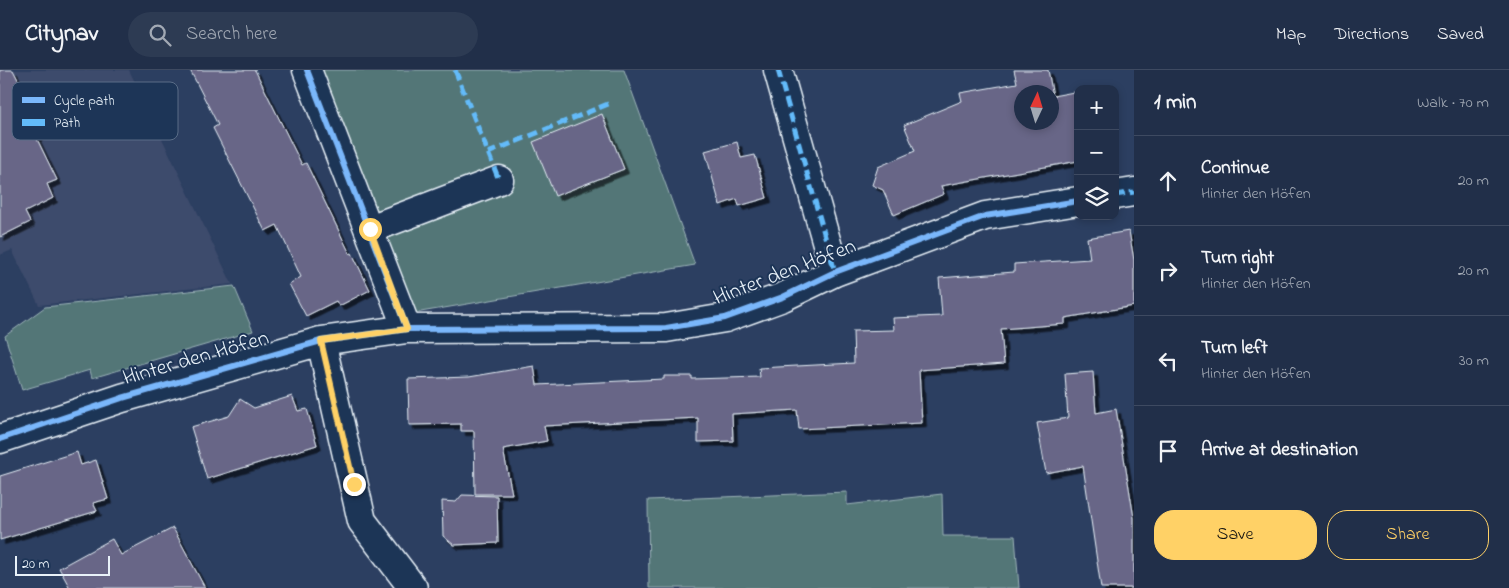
<!DOCTYPE html>
<html lang="en">
<head>
<meta charset="utf-8">
<style>
	:root { --surface:#212f49; --page:#2d3b53; --text:#f1f3f6; --muted:#a2a9b4; --line:#3e4a61; --accent:#ffd166 }
	body { margin:0; font-family:"Indie Flower",sans-serif; background:var(--page); color:var(--text) }
	.controls { position:absolute; right:15px; top:15px; display:grid; overflow:hidden; border-radius:10px; box-shadow:0 2px 8px #0003 }
	.controls button { width:45px; height:45px; display:grid; place-items:center; padding:0; border:0; border-bottom:1px solid var(--line); background:var(--surface); color:var(--text); font:25px sans-serif }
	.compass { position:absolute; left:1014px; top:15px; width:45px; height:45px; border-radius:50%; background:var(--surface); box-shadow:0 2px 8px #0003; rotate:4deg }
	.scale { position:absolute; left:15px; bottom:12px; width:95px; box-sizing:border-box; padding-left:5px; border:2px solid #e8f1f8; border-top:0; font-size:14px; line-height:18px; white-space:nowrap; color:#e8f1f8; -webkit-text-stroke:4px #1d3557; paint-order:stroke }
	.stop { position:absolute; width:15px; height:15px; margin:-11px; border:4px solid #ffd166; border-radius:50%; background:#fff }
	.stop.end { background:#ffd166; border-color:#fff; box-shadow:0 1px 5px #0008 }
	.list { margin:0; padding:0; list-style:none }
	h2 { display:flex; justify-content:space-between; align-items:center; height:65px; margin:0; padding:0 20px; font-size:21px }
	h2 small { font-size:16px; font-weight:400; color:var(--muted) }
	.list li { display:grid; grid-template-columns:32px 1fr auto; gap:15px; align-items:center; box-sizing:border-box; height:90px; padding:0 20px; border-top:1px solid var(--line) }
	.list b { display:block; font-size:19px; white-space:nowrap }
	.list p { margin:0; font-size:16px; white-space:nowrap; color:var(--muted) }
	.list em { font-size:16px; font-style:normal; color:var(--muted) }
	.actions { display:flex; gap:10px; padding:15px 20px }
	.actions a { flex:1; padding:11px 0; border:1px solid var(--accent); border-radius:20px; text-align:center; font-size:18px; color:var(--accent) }
	.actions .main { background:var(--accent); color:#111 }
	.icon { flex:none; width:28px; height:28px; fill:none; stroke:currentColor; stroke-width:2; stroke-linecap:round; stroke-linejoin:round }
	.map { position:relative; flex:none; width:1134px; height:518px; overflow:hidden }
	header { display:flex; align-items:center; gap:30px; box-sizing:border-box; height:70px; padding:0 25px; background:var(--surface); border-bottom:1px solid var(--line) }
	header strong { font-size:24px }
	nav { display:flex; gap:28px; margin-inline-start:auto; font-size:18px }
	.search { width:350px; height:45px; background:var(--page); display:flex; align-items:center; gap:12px; box-sizing:border-box; padding:0 18px; border-radius:28px; color:var(--muted); font-size:19px }
	main { display:flex }
	aside { flex:1; background:var(--surface) }
	.map>svg:first-child { display:block }
</style>
</head>
<body>
<header>
<strong>Citynav</strong>
<div class="search"><svg class="icon" aria-label="search" viewBox="0 0 24 24"><circle cx="10" cy="10" r="6"/><path d="M15 15l6 6"/></svg>Search here</div>
<nav><a>Map</a><a>Directions</a><a>Saved</a></nav>
</header>
<main>
<div class="map">
<svg width="1134" height="518" viewBox="0 0 1134 518">
	<defs>
		<filter id="shadow"><feDropShadow dx="4.5" dy="4.5" stdDeviation="0" flood-color="#0009"/></filter>
	</defs>
	<rect width="100%" height="100%" fill="#2c3f61"/>
	<filter id="ink" filterUnits="userSpaceOnUse"><feTurbulence type="fractalNoise" baseFrequency=".02" numOctaves="2"/><feDisplacementMap in="SourceGraphic" scale="10" xChannelSelector="R" yChannelSelector="G"/><feConvolveMatrix kernelMatrix="1 2 1 2 8 2 1 2 1" color-interpolation-filters="sRGB"/></filter>
	<g filter="url(#ink)">
		<path fill="#3e4b6c" d="M0,0h129l103,214 -193,21 -27,-55 -12,5z"/>
		<path fill="#527677" stroke="#9db4b8" d="M316,0h308l71,195 -286,49z
			M234,216l19,45 -161,47 -2,-8 -68,20 -17,-54 40,-29z
			M847,422v13l95,-11 1,42h72l4,52h-370l-1,-88z"/>
		<path fill="#686687" stroke="#e8f1f8" fill-rule="evenodd" filter="url(#shadow)" d="M0,0h13l15,29 5,-3 11,23 -6,2 6,12 -8,4 21,43 -10,4 6,14 -28,14 5,10 -30,15z
			M190,0h65l47,95 4,-2 44,91 2,-1 18,37 -31,16 -3,-5 -30,15 -17,-32 12,-7 -24,-52 -12,6 -52,-103 5,-3z
			M1014,0h34l5,26 21,-4 4,20v49l-137,25 3,8 -50,21 -11,-25 -11,-5 6,-18 37,-16 -11,-26 58,-24 -2,-8 57,-10zM1022,22h30v30h-30z
			M602,44l22,55 -69,27 -22,-54z
			M737,72l4,16 14,-3 12,43 -28,8 -2,-7 -17,6 -15,-54z
			M1129,161l5,29v46l-69,12v6l-64,5 3,35 -85,6 3,53 -123,6 -2,-19 -65,4 1,27 -35,1v-24l-154,8 3,15 -44,8 9,45h-37l-1,-63h-13v-7l-52,1 -1,-46 61,-2 65,-11 3,19 127,-6v-3h28v3l68,-2 -1,-9 95,-5 -1,-32 41,-1 -1,-12 49,-2 -3,-38 75,-6v-8l76,-5 -3,-21z
			M1093,302l3,41 20,-4 18,109v70h-33l-18,-122 -37,7 -9,-50 31,-5 -3,-44z
			M292,326l6,15 9,-2 10,36 -110,34 -16,-52 38,-11 11,-17 14,9z
			M77,382l4,13 15,-5 12,39 -15,4 4,8 -97,29v-64z
			M462,425l35,1 1,47 -44,2 -11,-9 -1,-35 14,1z
			M173,458l32,60h-135l-11,-20 53,-29 9,16z"/>
		<g fill="none" stroke-linecap="round" stroke-linejoin="round">
			<g stroke="#e8f1f8" stroke-width="31">
				<path id="minor" d="M307,0l100,259
					M778,0l57,202
					M1115,125l19,-3
					M370,159l129,-49
					M321,271l41,180 51,67
					M0,369l122,-41 199,-57 86,-12 259,-1 59,-10 58,-21 52,-25 150,-56 93,-15"/>
			</g>
			<use href="#minor" stroke="#1d3557" stroke-width="28"/>
			<path stroke="#63bbfa" stroke-width="5" stroke-dasharray="10 5" stroke-linecap="butt" d="M455,0l44,110
				M778,0l57,202
				M488,83l125,-51
				M1115,125l19,-3"/>
			<g stroke="#1d3557" stroke-width="9">
				<path id="cycleway" d="M307,0l100,259
					M0,369l122,-41 199,-57 86,-12 259,-1 59,-10 58,-21 52,-25 150,-56 93,-15"/>
			</g>
			<use href="#cycleway" stroke="#7ab7fb" stroke-width="6"/>
		</g>
	</g>
	<g fill="none" stroke-linecap="round" stroke-linejoin="round" filter="url(#ink)">
		<path stroke="#ffd166" stroke-width="6" d="M354,414l-33,-143 86,-12 -37,-100"/>
	</g>
	<g text-anchor="middle" dominant-baseline="central" stroke-width="4" stroke-linejoin="round" paint-order="stroke">
		<g font-size="22" fill="#e8f1f8" stroke="#1d3557">
			<text transform="translate(785 203) rotate(-21)">Hinter den Höfen</text>
			<text transform="translate(196 289) rotate(-16)">Hinter den Höfen</text>
		</g>
	</g>
	<rect x="12" y="12" width="166" height="58" rx="8" fill="#1d3557" stroke="#5a6d87" stroke-width="1"/>
	<rect x="22" y="27" width="23" height="6" fill="#7ab7fb"/>
	<rect x="22" y="49" width="23" height="7" fill="#63bbfa"/>
	<g font-size="14" fill="#e8f1f8">
		<text x="54" y="35">Cycle path</text>
		<text x="54" y="57">Path</text>
	</g>
</svg>
<div class="controls">
<button>+</button>
<button>−</button>
<button><svg class="icon" aria-label="layers" viewBox="0 0 24 24"><path d="M12 4l9 5-9 5-9-5zM3 14l9 5 9-5"/></svg></button>
</div>
<svg class="compass" viewBox="-18 -18 36 36"><path d="M0-13l5 13h-10z" fill="#e53935"/><path d="M0 13l5-13h-10z" fill="#a2a9b4"/></svg>
<div class="scale">20 m</div>
<div class="stop" style="left:370px;top:159px"></div>
<div class="stop end" style="left:354px;top:414px"></div>
</div>
<aside>
<h2>1 min<small>Walk · 70 m</small></h2>
<ul class="list">
<li><svg class="icon" aria-label="ahead" viewBox="0 0 24 24"><path d="M12 20V5M6 11l6-6 6 6"/></svg><div><b>Continue</b><p>Hinter den Höfen</p></div><em>20 m</em></li>
<li><svg class="icon" aria-label="right" viewBox="0 0 24 24"><path d="M7 20v-9h11M14 6l5 5-5 5"/></svg><div><b>Turn right</b><p>Hinter den Höfen</p></div><em>20 m</em></li>
<li><svg class="icon" aria-label="left" viewBox="0 0 24 24"><path d="M17 20v-9H6M10 6l-5 5 5 5"/></svg><div><b>Turn left</b><p>Hinter den Höfen</p></div><em>30 m</em></li>
<li><svg class="icon" aria-label="arrive" viewBox="0 0 24 24"><path d="M6 21V4h12l-3 4 3 4H6"/></svg><div><b>Arrive at destination</b></div></li>
</ul>
<div class="actions"><a class="main">Save</a><a>Share</a></div>
</aside>
</main>
</body>
</html>
